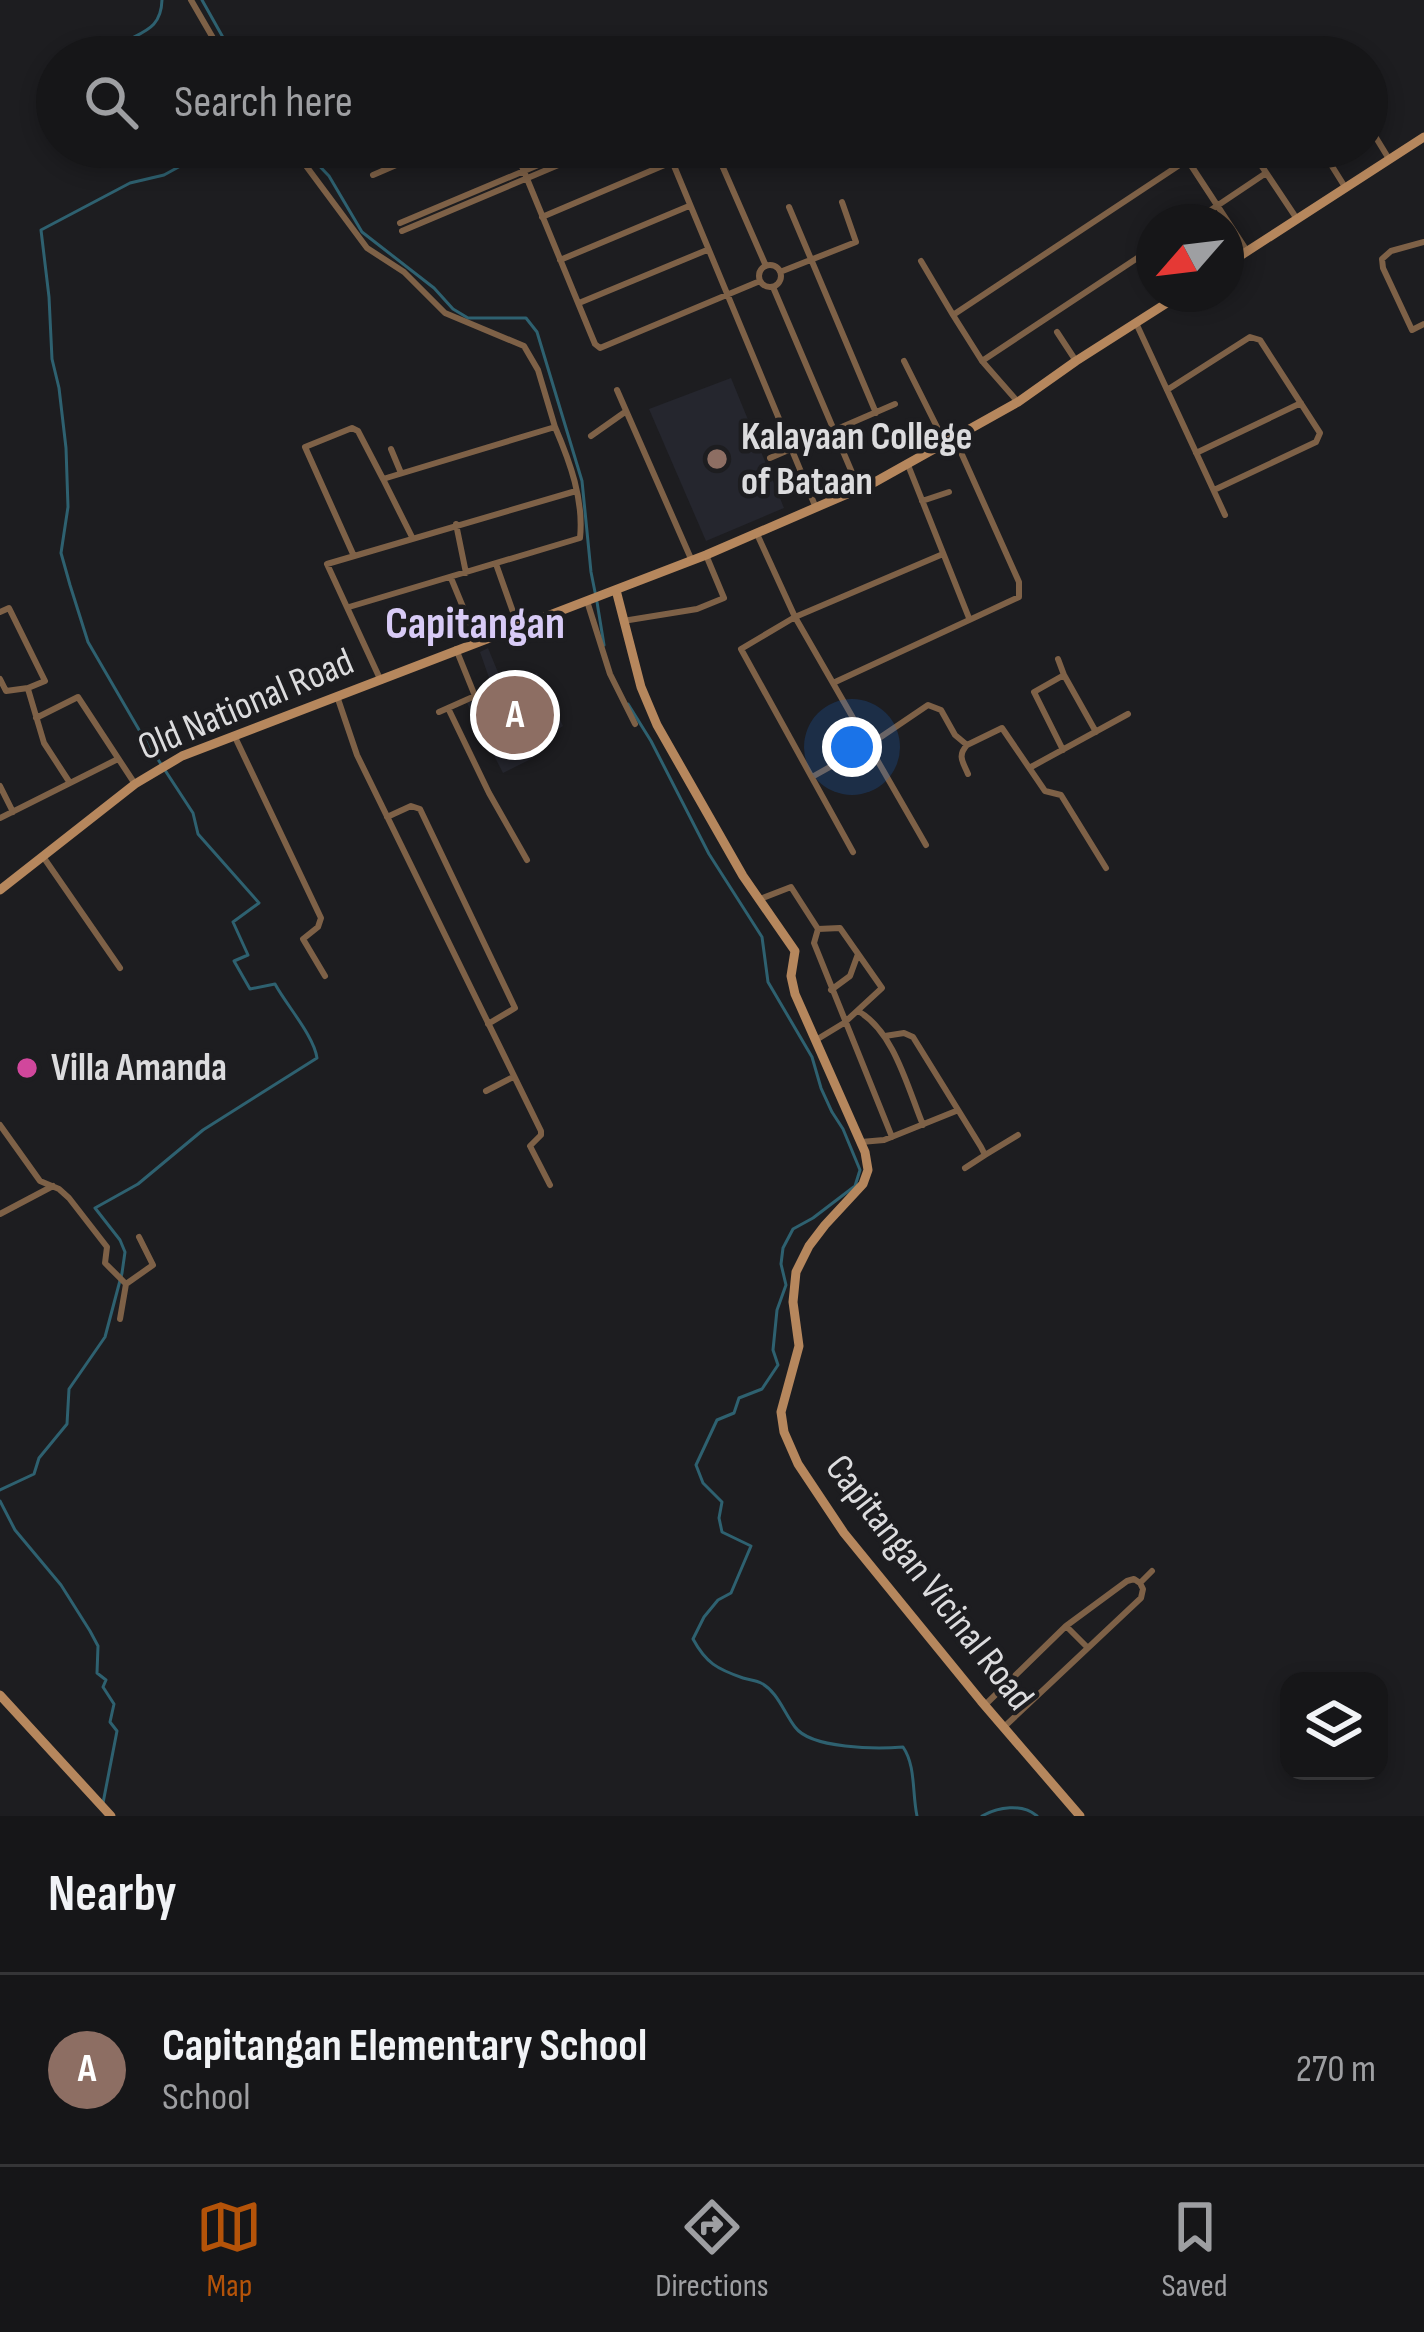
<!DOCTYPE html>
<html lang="en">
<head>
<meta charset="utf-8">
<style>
	:root { --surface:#161618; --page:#1f1f21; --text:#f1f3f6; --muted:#9e9fa2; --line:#353537; --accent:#b45309 }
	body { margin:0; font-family:"Sofia Sans Condensed",sans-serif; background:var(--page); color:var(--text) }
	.controls { position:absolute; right:36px; bottom:36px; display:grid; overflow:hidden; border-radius:24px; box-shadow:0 6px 18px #0003 }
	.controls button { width:108px; height:108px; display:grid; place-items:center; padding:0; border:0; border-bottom:3px solid var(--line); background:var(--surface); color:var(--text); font:60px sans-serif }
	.compass { position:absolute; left:1136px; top:204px; width:108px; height:108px; border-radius:50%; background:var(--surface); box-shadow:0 6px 18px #0003; rotate:242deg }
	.you { position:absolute; left:852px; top:747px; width:42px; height:42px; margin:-30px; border:9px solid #fff; border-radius:50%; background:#1a73e8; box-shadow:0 0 0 18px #1a73e833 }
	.badge { display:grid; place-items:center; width:78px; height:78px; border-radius:50%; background:var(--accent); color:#fff; font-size:39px; font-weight:700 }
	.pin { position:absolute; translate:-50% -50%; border:6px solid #fff; box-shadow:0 3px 12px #0006 }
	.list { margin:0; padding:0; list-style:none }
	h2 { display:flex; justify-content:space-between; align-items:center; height:156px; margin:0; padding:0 48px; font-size:51px }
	h2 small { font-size:39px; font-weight:400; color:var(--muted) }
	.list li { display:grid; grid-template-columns:78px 1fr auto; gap:36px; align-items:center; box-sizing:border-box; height:192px; padding:0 48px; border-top:3px solid var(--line) }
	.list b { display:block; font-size:45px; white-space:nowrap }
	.list p { margin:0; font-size:39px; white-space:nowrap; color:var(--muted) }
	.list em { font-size:39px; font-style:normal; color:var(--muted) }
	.icon { flex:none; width:66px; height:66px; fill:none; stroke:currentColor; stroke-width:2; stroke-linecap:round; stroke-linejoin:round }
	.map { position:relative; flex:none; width:1424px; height:1816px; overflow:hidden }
	.search { position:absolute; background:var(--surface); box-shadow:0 6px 18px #0003; left:36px; right:36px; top:36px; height:132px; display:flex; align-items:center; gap:30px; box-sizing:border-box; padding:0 42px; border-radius:66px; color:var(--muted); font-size:45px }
	.sheet { height:348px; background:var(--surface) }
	nav { display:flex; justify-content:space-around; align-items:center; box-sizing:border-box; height:168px; border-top:3px solid var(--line); background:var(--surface); font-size:33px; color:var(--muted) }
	nav a { display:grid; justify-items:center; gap:6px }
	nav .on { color:var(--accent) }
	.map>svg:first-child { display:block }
</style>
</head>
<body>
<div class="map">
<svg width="1424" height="1816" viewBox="0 0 1424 1816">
	<rect width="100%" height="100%" fill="#1d1d20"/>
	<path fill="#25262e" d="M731,378l53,130 -78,33 -57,-132z
		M488,648l16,39 33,-14 26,53 -32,21 4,10 -32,16 -36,-70 26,-14 -13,-37z"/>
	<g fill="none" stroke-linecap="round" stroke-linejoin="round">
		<path stroke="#2e6170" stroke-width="3" d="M202,0l32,57
			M131,57l-13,-11c23,-15 43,-15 44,-46
			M301,147l28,29 33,56 72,56 19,21 15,9h58l11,14 45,149 9,91 4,20
			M597,602l7,43
			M628,704l23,37 58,113 53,83 6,45 44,75 9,31 11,24 11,17 17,41 -5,16 -42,32 -20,11 -10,19 -2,16 5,21 -9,25 -4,40 5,15 -16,24 -23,9 -5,15 -17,7 -21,45 7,18 19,19 -3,16 3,14 29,14 -20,47 -13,7 -14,17 -11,22c13,24 24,30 50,39 6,2 12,2 18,5 17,9 23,30 34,44 16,22 82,22 108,20 13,19 9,46 14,69
			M0,1490l34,-16 5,-16 28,-34 2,-35 36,-52 17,-64 3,-21 -5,-12 -25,-32 43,-24 65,-54 114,-72c-3,-22 -30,-52 -42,-74l-25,5 -16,-28 14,-6 -15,-33 26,-19 -61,-69 -5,-21 -51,-78 -54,-93 -18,-57 -9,-32 7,-46 -2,-59 -7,-60 -7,-29 -3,-62 -8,-67 89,-47 34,-8 31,-17 2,-11
			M0,1501l15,29 46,55 29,46 8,15 -1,27 9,7 -3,7 11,17 -4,18 7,9 -14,72
			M982,1816c16,-9 40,-13 55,0"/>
		<path stroke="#7e6147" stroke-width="6" d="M191,0l33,57
			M1367,123l22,36
			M292,147l75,101 37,24 41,41 79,33 14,24 17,57
			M514,147l76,185 5,12 5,4 160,-67
			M714,147l52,119
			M1179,147l68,104
			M1249,147l48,72
			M1320,147l25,40
			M672,161l144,347
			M373,175l65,-28
			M789,207l87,206
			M542,217l165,-70
			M1193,222l73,-49
			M400,223l181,-76
			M402,231l199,-84
			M1424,242l-33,9 -9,8 1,9 29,62 12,-6
			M560,260l129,-54
			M921,261l32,54
			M759 276a11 11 0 1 1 22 0a11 11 0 1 1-22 0Z
			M780,272l76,-30 -14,-40
			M773,287l86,202
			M579,303l128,-53
			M1136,323l89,192
			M1057,332l19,29
			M904,361l40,80
			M982,361l172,-114
			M617,390l75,171
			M1167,390l83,-53 10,3 60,93 -4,9 -102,48
			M1018,402l-36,-41 -29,-46 234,-155
			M591,436l34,-24
			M391,449l10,24
			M1196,453l105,-50
			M770,458l125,-54
			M908,465l61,153
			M922,501l27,-9
			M456,524l10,49
			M757,534l38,83 131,228
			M353,554l-48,-107 47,-19 6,3 25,48
			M496,564l22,62
			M451,578l26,63
			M587,601l23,73 25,50
			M349,607l231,-69c4,-38 -10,-76 -25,-111l-172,52 29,58
			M0,612l9,-4 36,73 -17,7 -22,3 -6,-12
			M623,621l74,-12 27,-11 -18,-43
			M1058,659l6,16 32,57
			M381,681l-54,-117 249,-73
			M833,683l186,-86v-15l-64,-143
			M28,689l16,54 26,40
			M338,699l19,56 184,376v4l-11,11 20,39
			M448,708l41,85 38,67
			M439,712l36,-16 -19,-47
			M36,718l42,-21 57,87
			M234,735l87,183 -3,9 -15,12 22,37
			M967,745c-10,11 -4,17 1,29
			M1063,750l-29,-58 30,-17
			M1031,767l97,-53
			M812,777l57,-32 59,-40 13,5 14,25 12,10 35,-17 43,63 16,4 45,73
			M0,786l13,26
			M387,817l24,-11 9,3 95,199 -27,16
			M0,818l118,-59
			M853,852l-112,-203 54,-32 148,-63
			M44,858l76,110
			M760,899l31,-12 27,42 -4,14 78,194
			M831,990l19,-14 8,-22
			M858,1011c36,20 50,78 65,114
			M885,1036l19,-3 9,4 68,110 4,8 -20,13
			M816,1040l28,-17 38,-35 -42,-60 -22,1
			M486,1091l27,-14
			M0,1125l40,56 19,8 10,9 38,49 -2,16 21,21 -6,35
			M861,1142l23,-2 72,-29
			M985,1155l33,-20
			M0,1214l53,-28
			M126,1284l27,-19 -14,-28
			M1066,1626l21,21
			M986,1704l80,-78 61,-45 7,-2 6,4 12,-12
			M1004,1727l137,-129 2,-9 -3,-6"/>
		<path stroke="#b6875d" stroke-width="9" d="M1226,265l198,-128
			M616,590l25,97 16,38 86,151 52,75 -4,25 4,18 70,158 3,18 -5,14 -38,41 -16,21 -13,26 -3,30 6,44 -18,66 3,20 14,32 46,69 137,168 99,115
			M0,890l135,-106 47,-28 524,-201 169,-73 143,-80 58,-41 105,-67
			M0,1695l111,121"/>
	</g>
	<circle fill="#8d6e63" stroke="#1d1d20" stroke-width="4.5" cx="717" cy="459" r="12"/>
	<circle fill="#d1479c" stroke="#1d1d20" stroke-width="4.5" cx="27" cy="1068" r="12"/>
	<g text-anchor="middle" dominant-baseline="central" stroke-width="9" stroke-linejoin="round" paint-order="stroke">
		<g font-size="39" font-weight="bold" fill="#dcdcde" stroke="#1d1d20" text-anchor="start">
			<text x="741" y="437">Kalayaan College<tspan x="741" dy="45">of Bataan</tspan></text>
			<text x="51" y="1068">Villa Amanda</text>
		</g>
		<g font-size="39" fill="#dcdcde" stroke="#1d1d20">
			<text transform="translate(246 705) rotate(-23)">Old National Road</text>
			<text transform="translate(929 1583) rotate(52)">Capitangan Vicinal Road</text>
		</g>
		<g font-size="45" font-weight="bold" fill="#d8cbf6" stroke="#1d1d20">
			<text x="475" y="624">Capitangan</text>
		</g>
	</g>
</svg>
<div class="controls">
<button><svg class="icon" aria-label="layers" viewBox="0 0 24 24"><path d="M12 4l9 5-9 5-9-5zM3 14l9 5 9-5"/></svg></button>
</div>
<svg class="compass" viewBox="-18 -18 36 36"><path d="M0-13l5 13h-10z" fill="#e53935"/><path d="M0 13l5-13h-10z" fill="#9e9fa2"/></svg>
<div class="you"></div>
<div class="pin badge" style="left:515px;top:715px;background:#8d6e63">A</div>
<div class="search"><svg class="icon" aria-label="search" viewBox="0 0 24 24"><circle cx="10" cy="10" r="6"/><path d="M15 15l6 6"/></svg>Search here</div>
</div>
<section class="sheet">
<h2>Nearby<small></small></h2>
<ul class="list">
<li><span class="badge" style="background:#8d6e63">A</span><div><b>Capitangan Elementary School</b><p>School</p></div><em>270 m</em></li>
</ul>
</section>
<nav>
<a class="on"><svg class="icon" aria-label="map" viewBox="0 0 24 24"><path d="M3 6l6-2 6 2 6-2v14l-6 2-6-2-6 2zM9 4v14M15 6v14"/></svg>Map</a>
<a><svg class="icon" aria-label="directions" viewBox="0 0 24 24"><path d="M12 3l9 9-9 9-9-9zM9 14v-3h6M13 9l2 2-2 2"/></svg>Directions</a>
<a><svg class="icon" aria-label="saved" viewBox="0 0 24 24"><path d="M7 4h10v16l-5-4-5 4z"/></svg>Saved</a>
</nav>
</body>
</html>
